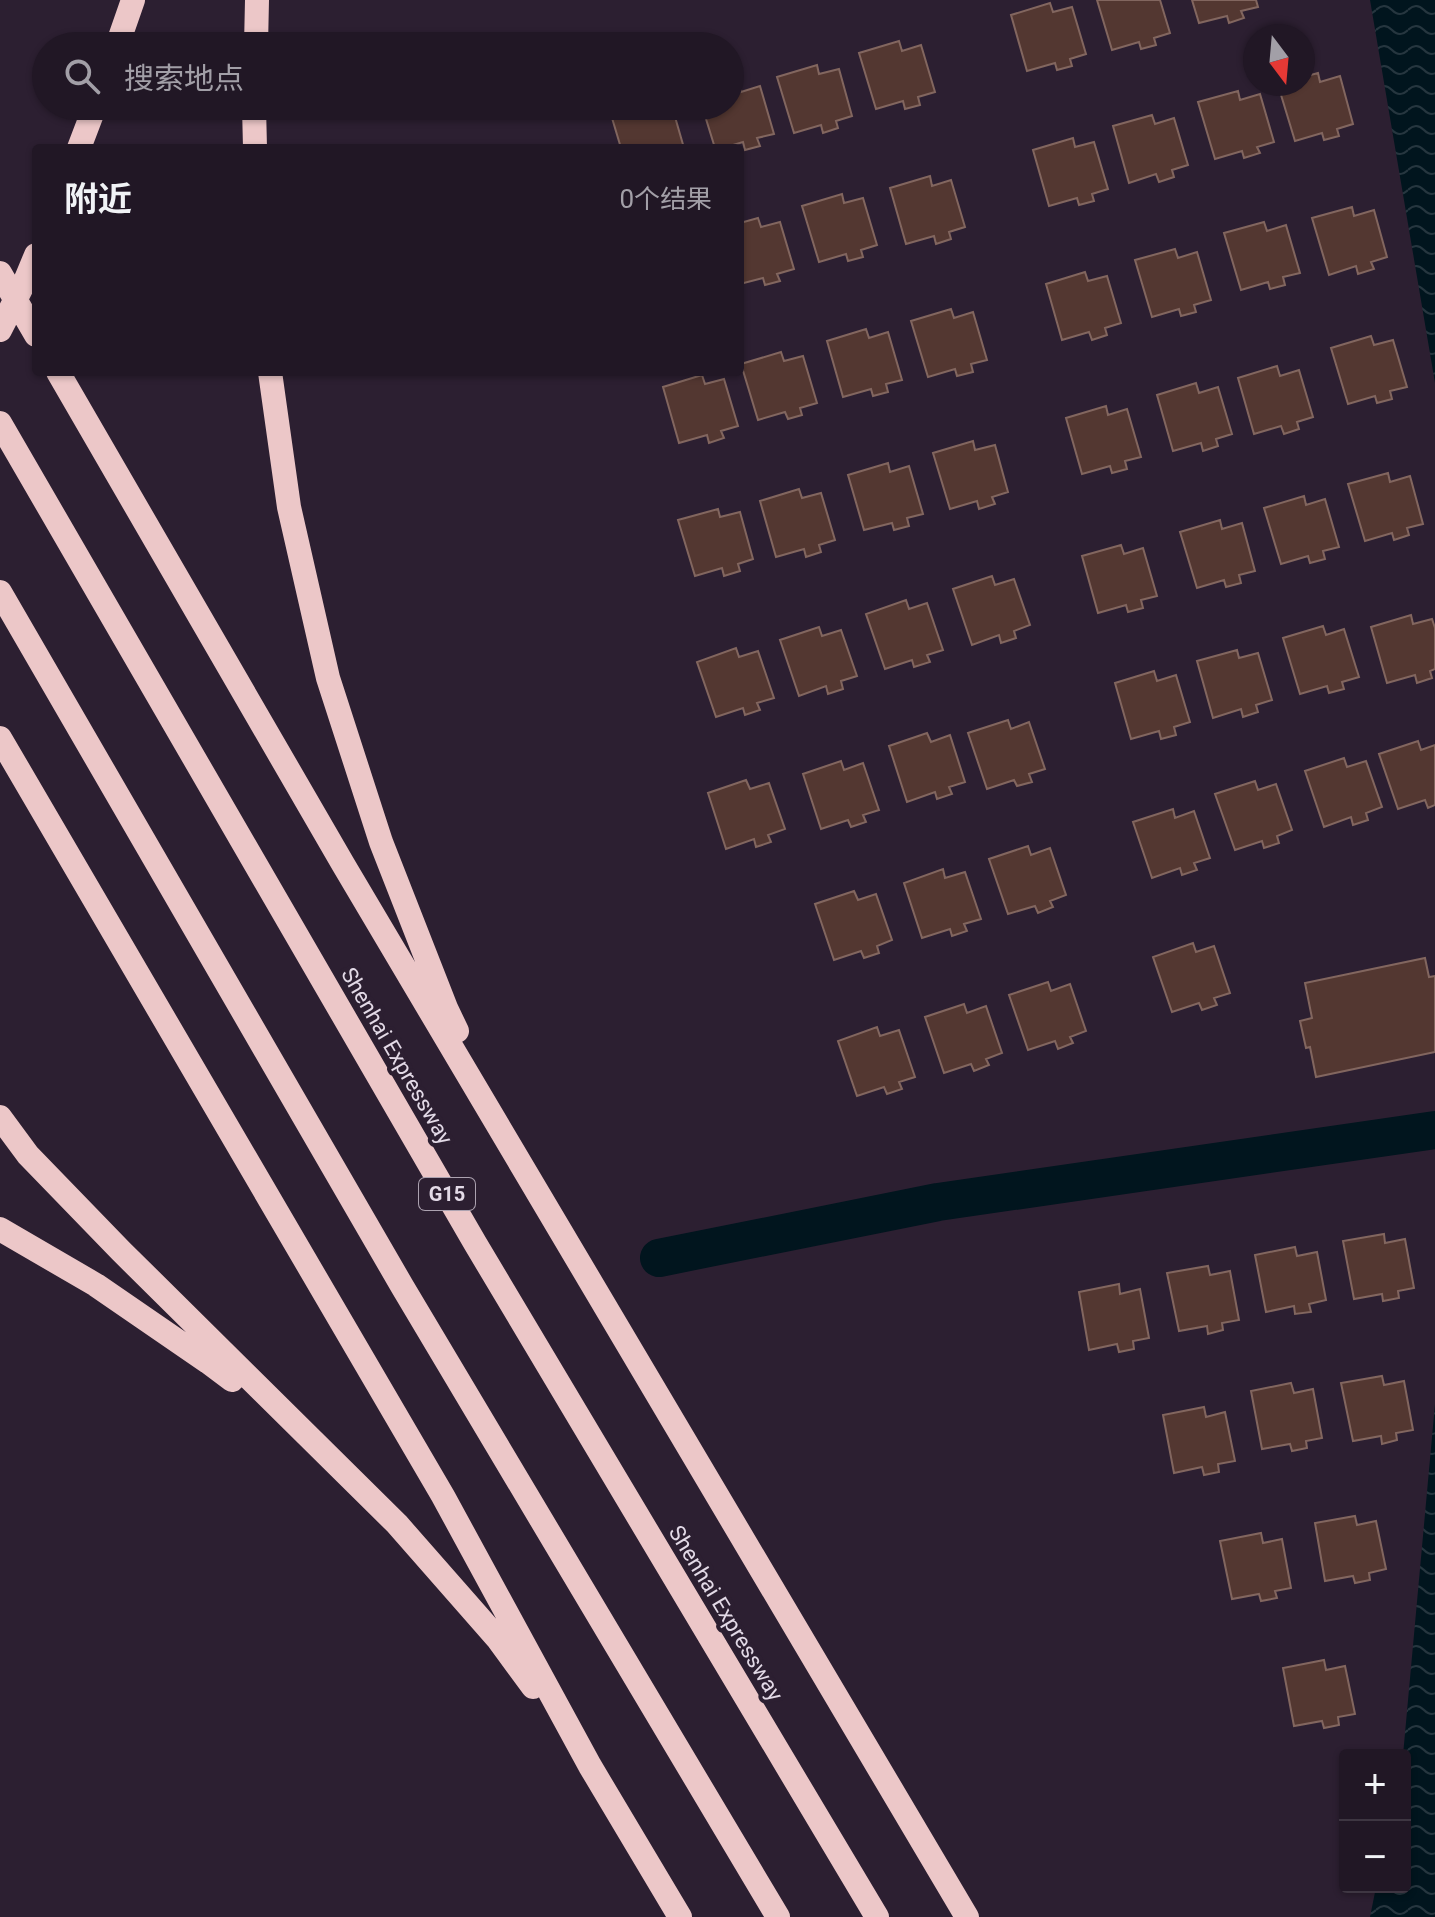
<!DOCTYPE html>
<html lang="zh">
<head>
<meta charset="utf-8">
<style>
	:root { --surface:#211725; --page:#29202d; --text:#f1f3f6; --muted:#a29fa7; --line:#3e3642 }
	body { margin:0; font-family:Roboto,"Noto Sans SC",sans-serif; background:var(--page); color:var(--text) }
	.controls { position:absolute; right:24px; bottom:24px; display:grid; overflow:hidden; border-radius:8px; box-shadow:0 2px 6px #0004 }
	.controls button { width:72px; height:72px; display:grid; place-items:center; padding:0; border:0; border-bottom:2px solid var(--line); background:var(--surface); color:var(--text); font:40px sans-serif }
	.compass { position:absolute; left:1243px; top:24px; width:72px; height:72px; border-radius:50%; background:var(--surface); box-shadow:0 2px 6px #0004; rotate:164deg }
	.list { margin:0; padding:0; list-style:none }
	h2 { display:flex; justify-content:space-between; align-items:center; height:104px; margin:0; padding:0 32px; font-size:34px }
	h2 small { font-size:26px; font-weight:400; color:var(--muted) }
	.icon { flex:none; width:44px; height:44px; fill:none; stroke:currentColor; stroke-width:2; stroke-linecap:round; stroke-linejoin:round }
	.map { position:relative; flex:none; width:1435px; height:1917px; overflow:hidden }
	.search { position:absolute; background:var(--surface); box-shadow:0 2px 6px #0004; left:32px; top:32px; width:712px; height:88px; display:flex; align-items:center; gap:20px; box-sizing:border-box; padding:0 28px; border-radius:44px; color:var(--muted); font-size:30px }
	.panel { position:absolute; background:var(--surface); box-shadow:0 2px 6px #0004; left:32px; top:144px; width:712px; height:232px; border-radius:8px }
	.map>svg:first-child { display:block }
</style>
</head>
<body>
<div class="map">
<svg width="1435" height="1917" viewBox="0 0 1435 1917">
	<defs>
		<pattern id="water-waves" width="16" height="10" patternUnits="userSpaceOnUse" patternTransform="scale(2)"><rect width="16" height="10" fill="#01151e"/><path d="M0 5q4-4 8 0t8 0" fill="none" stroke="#26363f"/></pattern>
	</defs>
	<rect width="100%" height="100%" fill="#2c1f31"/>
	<path fill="url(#water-waves)" d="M1370,0h65v383z
		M1435,1404v513h-65l6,-30h29v-132h-2z"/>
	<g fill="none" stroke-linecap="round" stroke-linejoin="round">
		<path stroke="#01151e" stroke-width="38" d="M659,1258l279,-56 497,-72"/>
	</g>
	<path fill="#533731" stroke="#82665f" stroke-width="2" d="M1097,0h63l10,33 -16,5 2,7 -15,4 -2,-7 -27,8z
		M1192,0h64l2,7 -17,4 3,7 -15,5 -2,-7 -28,7z
		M1050,3l3,9 19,-5 14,47 -16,5 2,7 -15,4 -2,-7 -28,8 -16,-56z
		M899,41l3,10 19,-6 14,47 -17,5 2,8 -15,4 -2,-8 -27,8 -17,-56z
		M817,65l2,9 20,-5 13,47 -16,5 2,7 -15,5 -2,-8 -27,8 -17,-56z
		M1318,73l2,9 20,-6 13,48 -16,5 2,7 -15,4 -2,-7 -27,8 -17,-56 25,-1v-7z
		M738,83l3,9 19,-6 14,48 -17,4 3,8 -15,4 -2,-8 -20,6h-8l-13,-42h28v-21z
		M1238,91l2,9 20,-6 14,48 -17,5 3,6 -16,5 -2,-7 -27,8 -17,-57z
		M651,106l3,9 19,-5 11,38h-63l-9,-30z
		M1152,115l3,9 19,-6 14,47 -16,5 2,7 -15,5 -3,-8 -27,9 -16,-57z
		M1073,138l2,9 19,-5 14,47 -16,5 2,7 -15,4 -2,-7 -28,8 -16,-56z
		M930,176l2,10 19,-6 14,47 -16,5 2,7 -15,5 -2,-8 -28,8 -16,-56z
		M842,194l2,9 19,-5 14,47 -16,5 2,7 -15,4 -2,-7 -27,8 -17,-56z
		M1352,207l2,9 20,-6 13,47 -16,5 3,7 -16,5 -2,-8 -27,9 -17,-57z
		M758,218l3,9 19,-5 14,47 -17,5 3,7 -15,4 -2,-7 -23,6v-61z
		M1264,222l3,9 19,-6 14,48 -17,4 2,8 -15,4 -2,-7 -27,8 -17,-57z
		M1175,249l3,9 19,-6 14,48 -17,5 2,7 -15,4 -2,-7 -27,8 -17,-57z
		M1085,272l3,9 19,-5 14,47 -16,5 2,7 -15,5 -3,-8 -27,8 -16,-56z
		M951,309l3,9 19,-6 14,48 -16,4 2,8 -16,4 -2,-7 -27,8 -17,-56z
		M866,329l3,9 19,-6 14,48 -16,4 2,8 -15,4 -2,-7 -28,8 -16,-56z
		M1371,336l3,9 19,-5 14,47 -17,4 2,8 -15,4 -2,-7 -27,8 -17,-56z
		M781,352l3,9 19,-5 14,47 -17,5 2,7 -14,4 -3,-7 -27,8 -17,-56z
		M1277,366l3,10 19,-6 14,47 -16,5 2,7 -15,5 -3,-8 -27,8 -16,-56z
		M702,375l3,9 19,-5 14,47 -17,5 3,7 -15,5 -2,-8 -28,8 -16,-56z
		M1196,383l3,10 19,-6 14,47 -16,5 2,7 -15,5 -2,-8 -28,8 -16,-56z
		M1106,406l2,9 19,-6 14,48 -16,4 2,8 -15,4 -2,-7 -28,8 -16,-56z
		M973,441l2,9 20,-5 13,47 -16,5 3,7 -16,5 -2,-8 -27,8 -17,-56z
		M888,463l2,9 19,-6 14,48 -16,4 2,8 -15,4 -2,-7 -28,7 -16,-55z
		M1388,473l2,9 20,-6 13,48 -16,4 2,7 -15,5 -2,-7 -27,8 -17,-57z
		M799,489l3,9 19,-5 14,47 -16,5 2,7 -15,5 -2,-8 -28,8 -16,-56z
		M1304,496l2,9 19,-6 14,48 -16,4 2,8 -15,4 -2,-7 -27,8 -17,-56z
		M718,509l2,8 20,-5 13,47 -15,5 2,7 -16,5 -2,-8 -27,8 -17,-56z
		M1220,520l2,9 20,-6 13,48 -16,4 2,8 -15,4 -2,-7 -27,8 -17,-56z
		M1121,545l3,9 19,-6 14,48 -16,4 2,8 -15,4 -2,-7 -28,8 -16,-57z
		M992,576l3,9 19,-6 16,46 -16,6 2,7 -15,5 -2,-8 -27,10 -19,-56z
		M906,600l3,9 18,-6 16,47 -16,5 3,7 -16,5 -2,-7 -27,9 -19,-55z
		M1411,615l2,9 19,-5 3,9v41l-5,2 2,7 -15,5 -2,-8 -28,8 -16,-56z
		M1323,626l3,9 18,-6 15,48 -17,5 2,7 -15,4 -2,-7 -27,8 -17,-56z
		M819,627l3,9 19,-6 16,46 -16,5 2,8 -15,5 -2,-8 -27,10 -19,-56z
		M736,648l3,9 19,-6 16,47 -17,5 3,7 -15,5 -2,-7 -27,9 -19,-55z
		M1237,650l2,8 19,-5 14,47 -16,5 2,7 -15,5 -2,-8 -28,9 -16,-57z
		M1154,671l3,10 19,-6 14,47 -16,5 2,8 -15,4 -2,-8 -28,8 -16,-56z
		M1008,720l3,9 18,-7 16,47 -16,5 3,8 -15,4 -3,-6 -27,9 -19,-56z
		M927,733l4,9 19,-7 15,47 -16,5 3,7 -15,5 -2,-7 -28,10 -18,-56z
		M1418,741l3,9 14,-5v60l-7,3 -3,-8 -27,9 -19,-55z
		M1344,758l3,9 19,-6 16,46 -16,6 2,7 -15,5 -2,-8 -27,10 -19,-56z
		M841,761l3,9 19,-7 16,47 -16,5 3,7 -15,5 -3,-7 -27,9 -18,-55z
		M746,780l4,9 19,-6 16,46 -17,6 3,7 -15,5 -2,-8 -28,10 -18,-56z
		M1255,781l3,9 18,-6 16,46 -15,6 2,7 -15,5 -2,-7 -27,9 -20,-56z
		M1173,809l2,9 19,-7 16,47 -16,5 3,7 -15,5 -2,-7 -28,10 -19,-56z
		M1028,846l3,9 19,-7 16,47 -16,6 3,6 -15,6 -3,-7 -27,8 -19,-55z
		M943,869l2,9 20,-6 16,47 -17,5 3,7 -15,5 -2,-7 -28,9 -18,-55z
		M854,891l4,9 18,-6 16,46 -15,6 2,7 -15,5 -3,-7 -27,9 -19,-56z
		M1193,943l3,9 18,-6 16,47 -16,5 3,7 -15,5 -3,-7 -27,9 -19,-55z
		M1425,958l4,19 6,-1v76l-119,25 -6,-30 -4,1 -6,-27 12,-3 -7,-35z
		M1048,982l3,9 19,-7 16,47 -16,6 3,6 -15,6 -3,-8 -27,9 -19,-55z
		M964,1004l3,9 19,-7 16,47 -16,6 3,6 -15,6 -3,-7 -27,9 -19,-56z
		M877,1027l3,9 19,-6 16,47 -16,5 3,7 -15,5 -3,-7 -27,9 -19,-55z
		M1384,1234l1,9 20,-4 9,49 -16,3 1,7 -16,3 -1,-7 -28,5 -11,-58z
		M1295,1247l2,9 20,-4 9,48 -17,4 2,8 -16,2 -1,-8 -28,6 -11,-57z
		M1208,1266l2,9 20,-4 9,49 -17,3 1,7 -15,4 -1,-8 -28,5 -12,-58z
		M1119,1284l1,10 20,-5 9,49 -16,3 1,8 -15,3 -2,-8 -28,6 -10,-58z
		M1382,1376l2,9 20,-4 9,49 -17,3 1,7 -15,4 -1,-8 -28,5 -12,-58z
		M1291,1383l3,10 19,-4 9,49 -16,3 1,7 -15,3 -2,-7 -28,5 -11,-58z
		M1204,1407l2,10 19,-5 10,49 -17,3 1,8 -15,3 -2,-8 -28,6 -11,-58z
		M1355,1516l2,9 19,-4 10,48 -17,4 1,7 -15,3 -2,-7 -28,5 -10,-58z
		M1261,1533l2,10 19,-4 9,49 -16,3 2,7 -16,3 -2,-7 -27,5 -12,-58z
		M1324,1660l2,10 19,-4 10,48 -17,3 1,8 -15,3 -2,-7 -28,5 -11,-58z"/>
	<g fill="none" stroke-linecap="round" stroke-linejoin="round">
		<path stroke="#ecc7c8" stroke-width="24" d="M117,46l16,-46
			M256,46l1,-46
			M254,106l1,42
			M79,148l16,-42
			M0,273l36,62
			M0,330l26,-51 10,-24
			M58,372l285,492 624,1053
			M270,372l19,135 39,171 53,164 65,166 11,23
			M0,423l475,820 402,674
			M0,592l402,694 376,631
			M0,738l443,758 147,270 90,151
			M0,1117l28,38 93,96 276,273 100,114 36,49
			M0,1229l96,56 112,77 24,18"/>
	</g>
	<g text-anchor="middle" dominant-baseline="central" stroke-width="8" stroke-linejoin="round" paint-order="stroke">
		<rect fill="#2c1f31" stroke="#aca2b0" stroke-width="2" x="419" y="1178" width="56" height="32" rx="6"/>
		<g font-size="20" font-weight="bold" fill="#e3dae7">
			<text x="447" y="1194">G15</text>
		</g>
		<g font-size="22" fill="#e3dae7" stroke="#2c1f31">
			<text transform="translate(397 1056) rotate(60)">Shenhai Expressway</text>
			<text transform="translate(726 1613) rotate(59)">Shenhai Expressway</text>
		</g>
	</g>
</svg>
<div class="controls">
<button>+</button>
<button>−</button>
</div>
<svg class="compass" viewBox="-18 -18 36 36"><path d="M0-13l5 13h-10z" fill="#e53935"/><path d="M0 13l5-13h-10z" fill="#a29fa7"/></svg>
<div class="search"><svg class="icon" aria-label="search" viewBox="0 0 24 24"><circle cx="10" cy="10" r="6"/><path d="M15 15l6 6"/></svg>搜索地点</div>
<section class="panel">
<h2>附近<small>0个结果</small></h2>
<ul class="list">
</ul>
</section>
</div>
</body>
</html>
